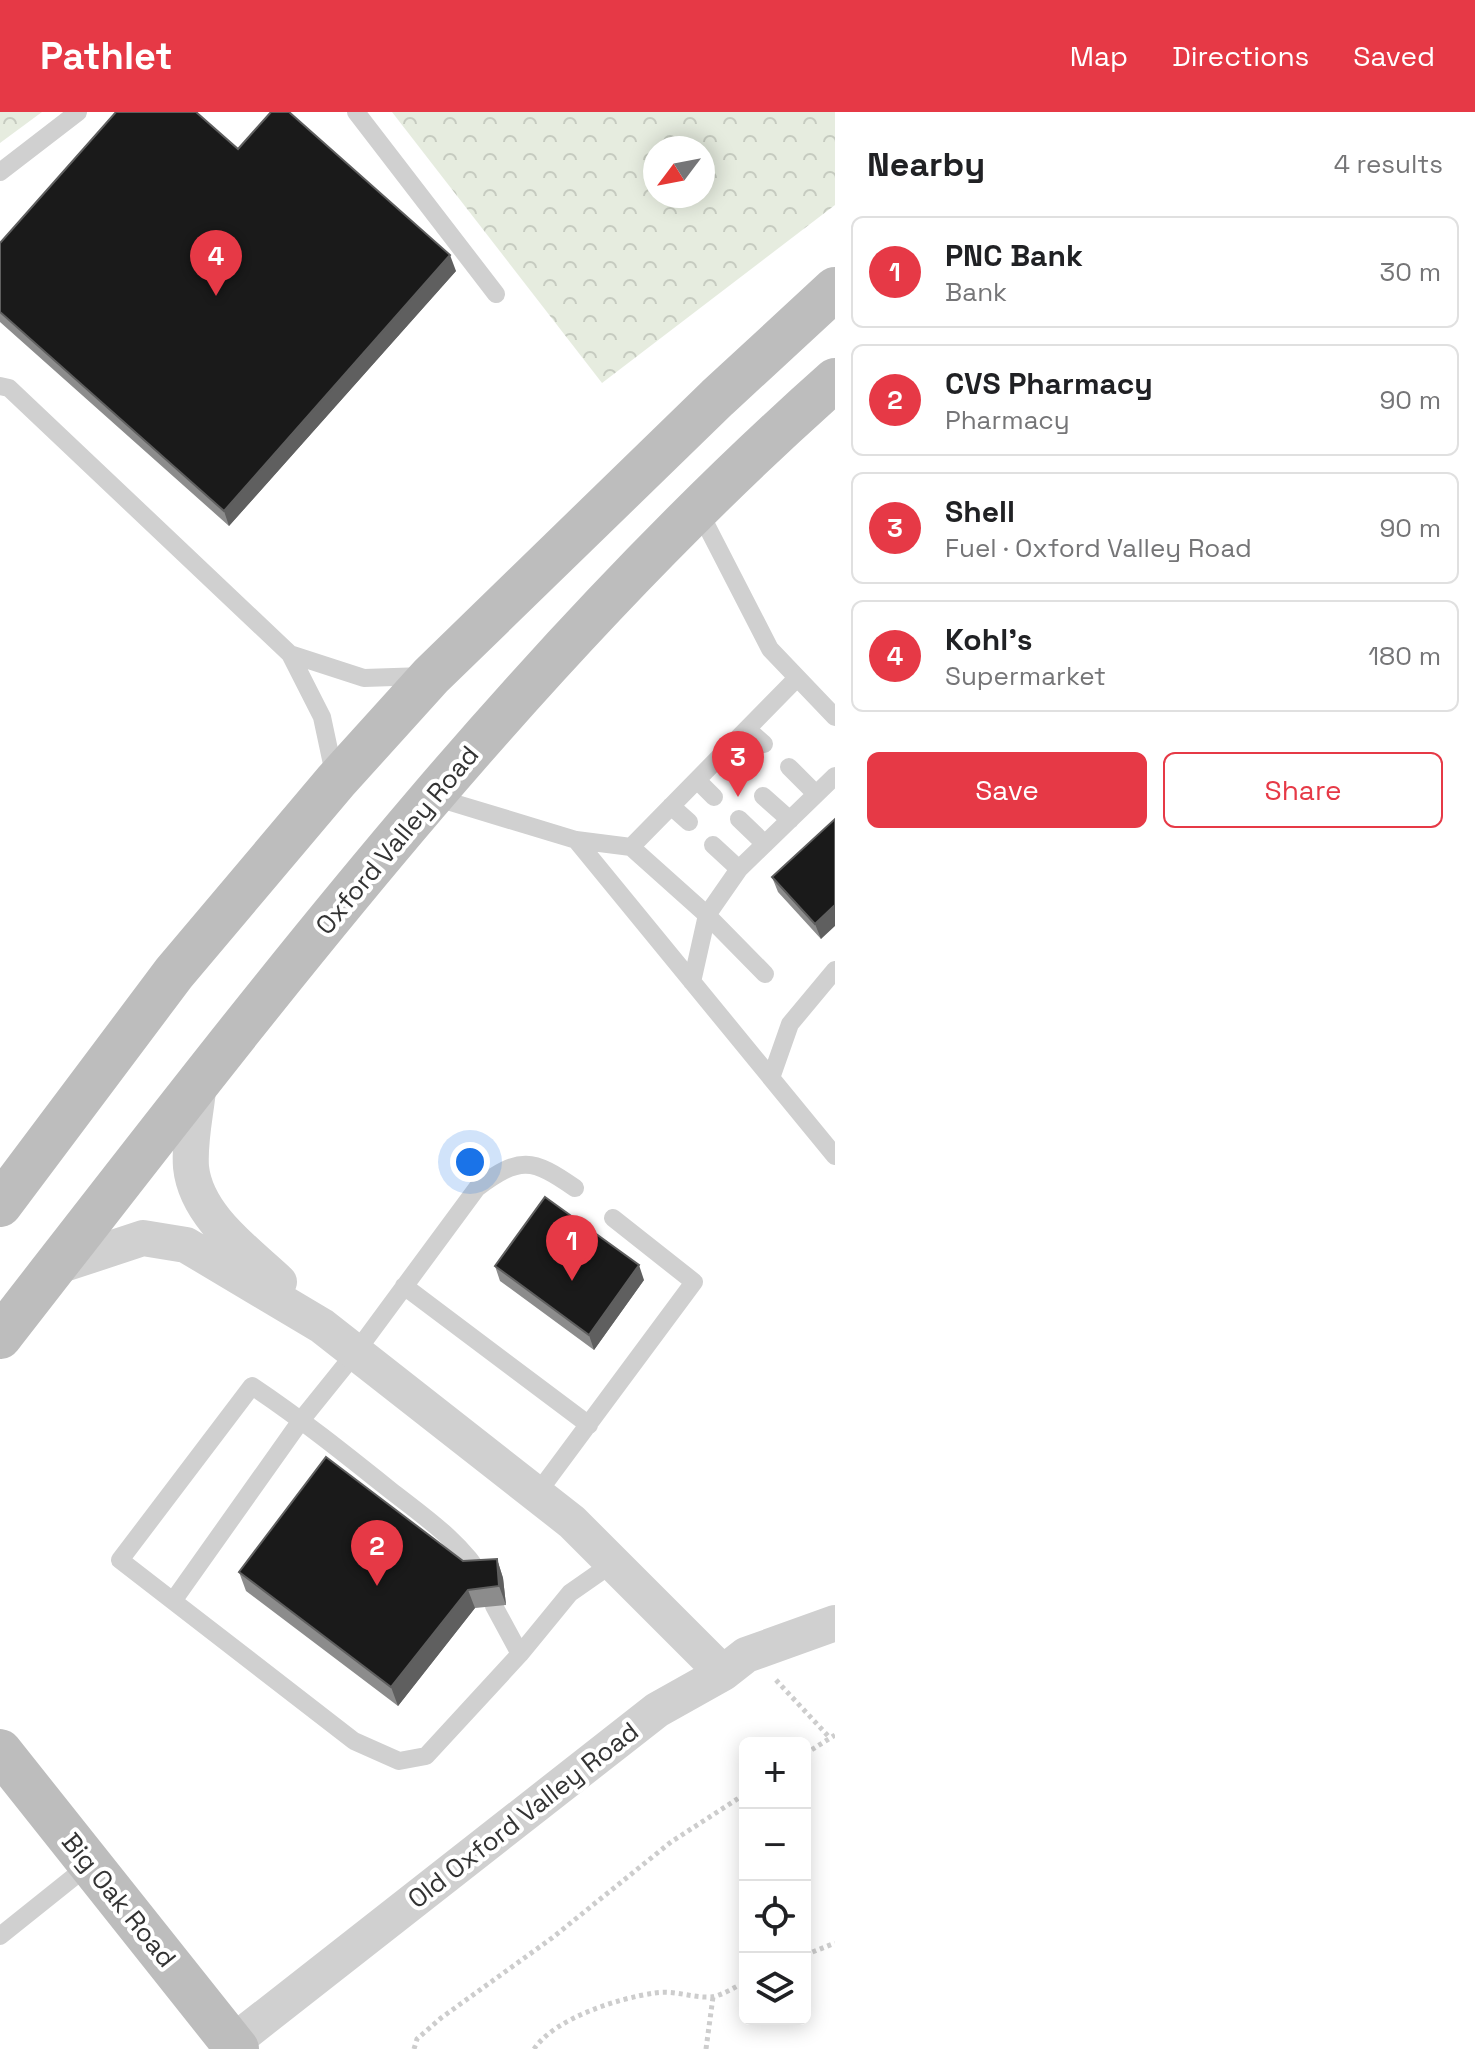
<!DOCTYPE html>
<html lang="en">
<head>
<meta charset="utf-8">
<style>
	:root { --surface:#fff; --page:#f6f6f6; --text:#202124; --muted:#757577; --line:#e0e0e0; --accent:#e63946 }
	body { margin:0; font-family:"Space Grotesk",sans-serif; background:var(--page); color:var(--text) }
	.controls { position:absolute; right:24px; bottom:24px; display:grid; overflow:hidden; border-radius:12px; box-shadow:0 4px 20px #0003 }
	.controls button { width:72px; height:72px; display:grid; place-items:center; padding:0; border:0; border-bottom:2px solid var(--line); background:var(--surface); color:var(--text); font:40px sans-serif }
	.compass { position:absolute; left:643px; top:24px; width:72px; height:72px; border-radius:50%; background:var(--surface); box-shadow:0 4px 20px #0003; rotate:238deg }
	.you { position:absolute; left:470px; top:1050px; width:28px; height:28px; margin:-20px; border:6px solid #fff; border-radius:50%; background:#1a73e8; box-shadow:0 0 0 12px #1a73e833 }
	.badge { display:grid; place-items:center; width:52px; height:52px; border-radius:50%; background:var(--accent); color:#fff; font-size:26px; font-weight:700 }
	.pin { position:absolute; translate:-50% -66px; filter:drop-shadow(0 2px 4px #0008) }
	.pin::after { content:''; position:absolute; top:42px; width:28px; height:24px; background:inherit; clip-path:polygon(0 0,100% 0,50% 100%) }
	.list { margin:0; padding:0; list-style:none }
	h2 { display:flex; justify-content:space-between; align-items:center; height:104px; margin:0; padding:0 32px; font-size:34px }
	h2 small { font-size:26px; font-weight:400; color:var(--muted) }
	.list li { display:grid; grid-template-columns:52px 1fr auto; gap:24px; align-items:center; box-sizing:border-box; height:112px; margin:0 16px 16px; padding:0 16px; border:2px solid var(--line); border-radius:12px }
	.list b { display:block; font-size:30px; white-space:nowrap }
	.list p { margin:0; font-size:26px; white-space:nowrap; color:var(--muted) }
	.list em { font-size:26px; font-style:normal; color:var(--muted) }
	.actions { display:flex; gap:16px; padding:24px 32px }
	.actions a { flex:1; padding:18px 0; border:2px solid var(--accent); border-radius:12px; text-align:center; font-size:28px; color:var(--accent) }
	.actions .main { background:var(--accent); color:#fff }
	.icon { flex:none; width:44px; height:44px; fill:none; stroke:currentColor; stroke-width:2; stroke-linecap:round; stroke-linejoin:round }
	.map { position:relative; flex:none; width:835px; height:1937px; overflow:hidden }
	header { display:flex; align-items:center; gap:48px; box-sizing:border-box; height:112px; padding:0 40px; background:var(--accent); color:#fff }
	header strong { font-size:38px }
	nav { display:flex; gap:44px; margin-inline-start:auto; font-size:28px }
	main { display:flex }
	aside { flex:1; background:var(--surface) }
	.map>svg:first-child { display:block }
</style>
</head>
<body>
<header>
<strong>Pathlet</strong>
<nav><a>Map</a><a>Directions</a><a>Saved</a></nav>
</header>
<main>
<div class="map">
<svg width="835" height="1937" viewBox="0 0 835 1937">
	<defs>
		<pattern id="forest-crowns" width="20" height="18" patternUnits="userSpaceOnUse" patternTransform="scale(2)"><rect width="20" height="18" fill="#e6ecdf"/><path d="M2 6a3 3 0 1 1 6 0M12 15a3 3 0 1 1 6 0" fill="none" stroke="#c6cbc0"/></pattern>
	</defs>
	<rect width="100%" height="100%" fill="#fff"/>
	<path fill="url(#forest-crowns)" fill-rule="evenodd" d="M0,0h42l-42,31z
		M392,0h443v93l-233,178zM655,36h48v48h-48z"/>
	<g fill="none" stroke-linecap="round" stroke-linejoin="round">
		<path stroke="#cdcdcd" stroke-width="5" stroke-dasharray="4 4" stroke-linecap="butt" d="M776,1568l54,58
			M805,1642l30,-19
			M805,1843l30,-12
			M414,1937l3,-10 24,-21 111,-80 119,-96 74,-48
			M534,1937c21,-31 85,-51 121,-56 20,-3 37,5 56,4 10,-1 24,-10 34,-15
			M706,1937l7,-52"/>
		<path stroke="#d0d0d0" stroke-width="18" d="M356,0l140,182
			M0,60l78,-60
			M0,274l9,2 281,266 32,63 13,61
			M699,399l71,138 65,68
			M290,542l74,24 60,-2
			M747,617l17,15
			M722,643l17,17
			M789,655l27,27
			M697,668l17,17
			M763,684l27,24
			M434,685l142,43 55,7 166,-169
			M671,694l18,16
			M739,707l26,25
			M576,728l259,316
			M713,733l26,24
			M631,735l76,68 58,59
			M692,870l15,-67 32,-46 96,-93
			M771,966l19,-54 45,-54
			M575,1076c-43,-30 -55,-32 -98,0l-121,164 -54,67 -129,182 181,140 45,20 27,-5 94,-102 50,-61 43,-30
			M404,1174l185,139
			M536,1383l158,-213 -81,-64
			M173,1489l-53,-41 132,-174c48,32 93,68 138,104 32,25 73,53 93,89
			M494,1494l26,48
			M0,1824l90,-72"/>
		<path stroke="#d0d0d0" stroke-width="36" d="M199,968c-2,29 -10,58 -8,87 5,49 55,84 88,115
			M55,1155l88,-29 43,7 136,81 250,196 151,151
			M232,1931l425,-333 66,-37 23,-18 89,-32"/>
		<path stroke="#bdbdbd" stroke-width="44" d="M0,1093l174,-232 162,-192 95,-105 286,-278 118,-109
			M0,1225c260,-334 517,-675 835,-957
			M0,1639l237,298"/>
	</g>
	<path fill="#8c8c8c" d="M238,37l218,122 -227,255 -229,-204v-79z
		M835,707l-14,120 -43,-47 -6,-15z
		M495,1154l149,14 -50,70 -94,-69z
		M497,1447l6,19 3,27 -31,3 -77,98 -152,-115 -7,-19z"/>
	<path fill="#5f5f5f" d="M450,143l6,16 -227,255 -5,-15z
		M835,793v21l-14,13 -6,-15z
		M639,1153l5,15 -50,70 -5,-15z
		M497,1447l6,19 3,27 -7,-19z
		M468,1478l7,18 -77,98 -7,-19z"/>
	<path fill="#1a1a1a" stroke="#5f5f5f" stroke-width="2" d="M116,0h80l42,37 33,-37h18l161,143 -226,256 -224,-199v-69z
		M835,707v86l-20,19 -43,-47z
		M545,1085l94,68 -50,70 -94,-69z
		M326,1345l137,104 34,-2 2,27 -31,4 -77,97 -152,-115z"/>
	<g text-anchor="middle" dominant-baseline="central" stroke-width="8" stroke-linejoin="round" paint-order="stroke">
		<g font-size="26" fill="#333" stroke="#fff">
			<text transform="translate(397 728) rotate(-50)">Oxford Valley Road</text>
			<text transform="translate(523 1703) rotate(-38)">Old Oxford Valley Road</text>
			<text transform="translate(119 1788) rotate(51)">Big Oak Road</text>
		</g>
	</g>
</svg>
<div class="controls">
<button>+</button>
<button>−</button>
<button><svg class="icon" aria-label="locate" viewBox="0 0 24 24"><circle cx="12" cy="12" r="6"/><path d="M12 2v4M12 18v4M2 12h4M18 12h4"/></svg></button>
<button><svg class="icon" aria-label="layers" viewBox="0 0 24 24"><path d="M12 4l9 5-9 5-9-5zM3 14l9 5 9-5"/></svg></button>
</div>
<svg class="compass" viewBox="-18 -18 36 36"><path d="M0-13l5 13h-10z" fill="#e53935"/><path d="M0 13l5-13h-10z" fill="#757577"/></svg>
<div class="you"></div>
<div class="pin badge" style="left:572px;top:1169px">1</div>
<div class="pin badge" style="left:377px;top:1474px">2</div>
<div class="pin badge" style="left:738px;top:685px">3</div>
<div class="pin badge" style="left:216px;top:184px">4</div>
</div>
<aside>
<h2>Nearby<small>4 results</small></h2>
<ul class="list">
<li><span class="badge">1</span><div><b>PNC Bank</b><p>Bank</p></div><em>30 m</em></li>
<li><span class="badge">2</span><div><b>CVS Pharmacy</b><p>Pharmacy</p></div><em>90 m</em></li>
<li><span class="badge">3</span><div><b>Shell</b><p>Fuel · Oxford Valley Road</p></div><em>90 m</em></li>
<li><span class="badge">4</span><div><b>Kohl's</b><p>Supermarket</p></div><em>180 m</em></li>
</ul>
<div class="actions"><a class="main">Save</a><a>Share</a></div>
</aside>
</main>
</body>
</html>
